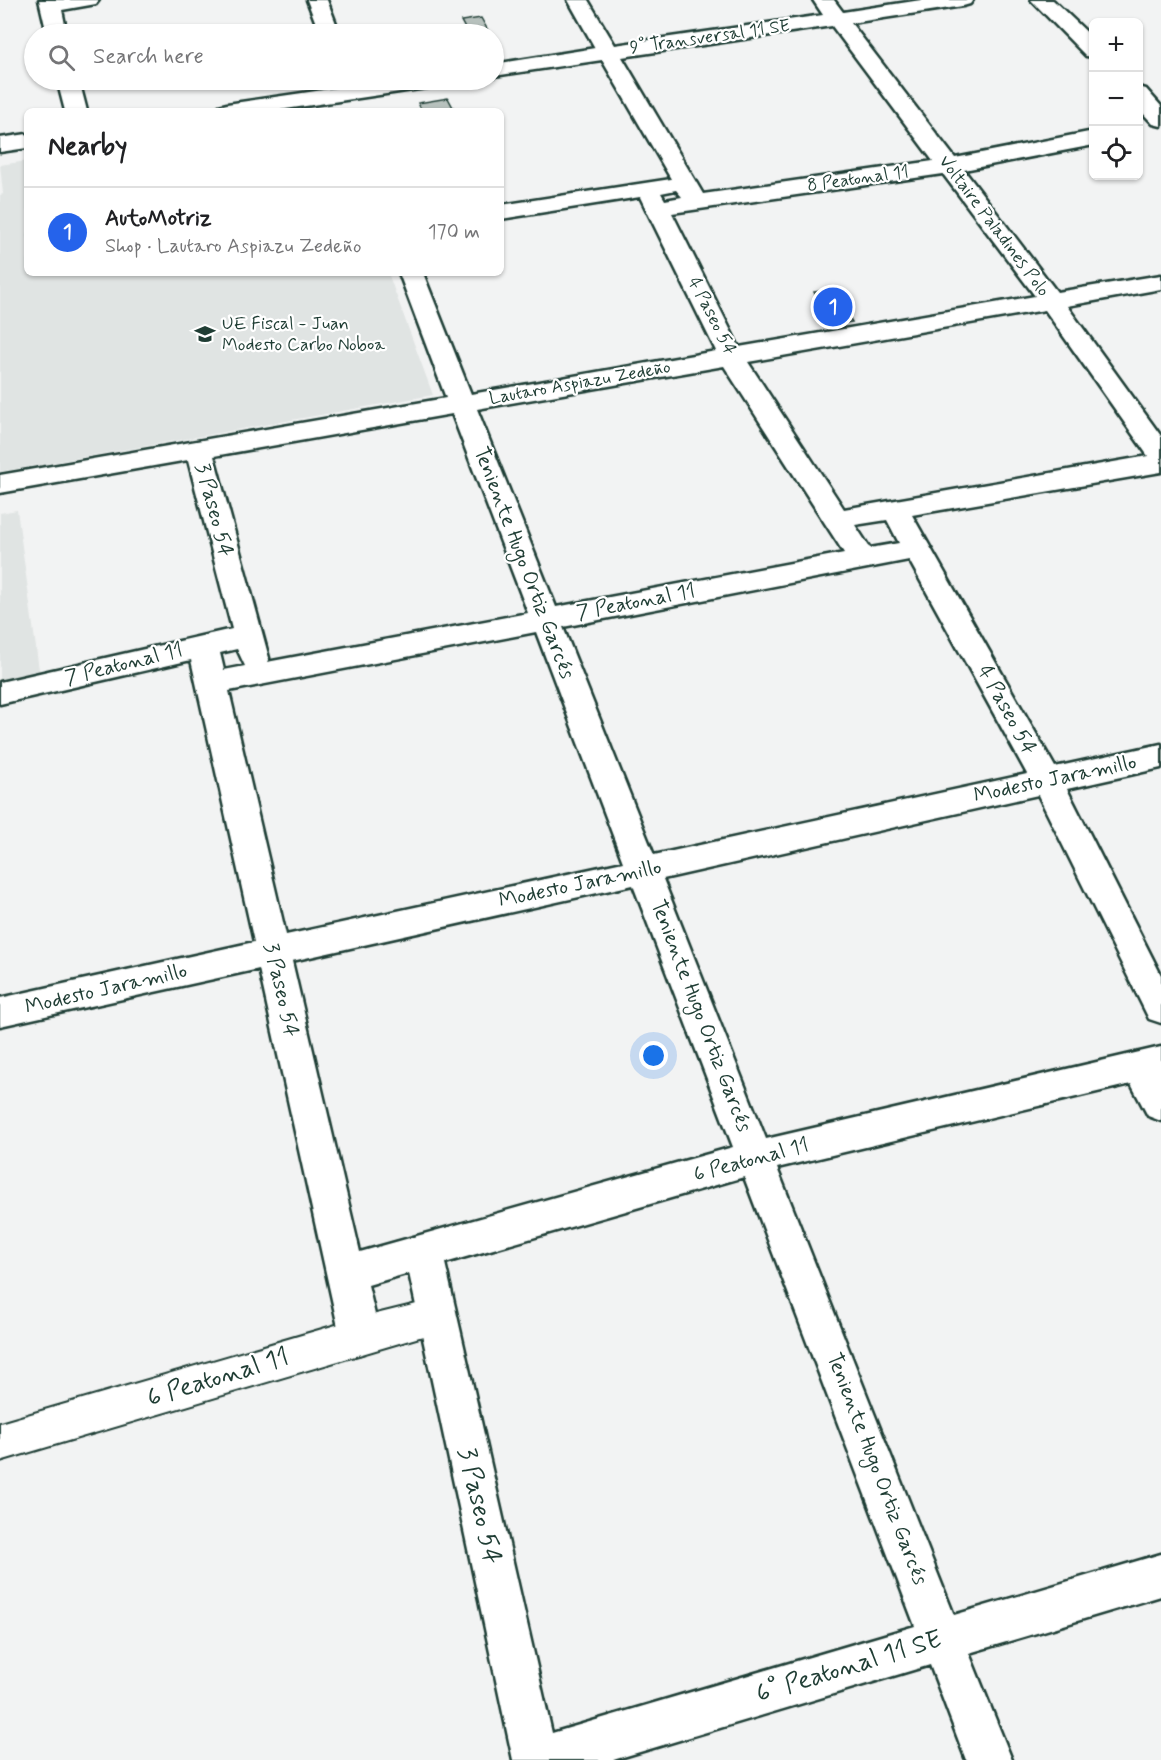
<!DOCTYPE html>
<html lang="en">
<head>
<meta charset="utf-8">
<style>
	:root { --surface:#fff; --page:#f6f6f6; --text:#202124; --muted:#757577; --line:#e0e0e0; --accent:#2563eb }
	body { margin:0; font-family:Mynerve,sans-serif; background:var(--page); color:var(--text) }
	.controls { position:absolute; right:18px; top:18px; display:grid; overflow:hidden; border-radius:9px; box-shadow:0 2px 4px #0004 }
	.controls button { width:54px; height:54px; display:grid; place-items:center; padding:0; border:0; border-bottom:2px solid var(--line); background:var(--surface); color:var(--text); font:30px sans-serif }
	.you { position:absolute; left:654px; top:1056px; width:21px; height:21px; margin:-15px; border:4px solid #fff; border-radius:50%; background:#1a73e8; box-shadow:0 0 0 9px #1a73e833 }
	.badge { display:grid; place-items:center; width:39px; height:39px; border-radius:50%; background:var(--accent); color:#fff; font-size:20px; font-weight:700 }
	.pin { position:absolute; translate:-50% -50%; border:3px solid #fff; box-shadow:0 2px 6px #0006 }
	.list { margin:0; padding:0; list-style:none }
	h2 { display:flex; justify-content:space-between; align-items:center; height:78px; margin:0; padding:0 24px; font-size:26px }
	h2 small { font-size:20px; font-weight:400; color:var(--muted) }
	.list li { display:grid; grid-template-columns:39px 1fr auto; gap:18px; align-items:center; box-sizing:border-box; height:90px; padding:0 24px; border-top:2px solid var(--line) }
	.list b { display:block; font-size:22px; white-space:nowrap }
	.list p { margin:0; font-size:20px; white-space:nowrap; color:var(--muted) }
	.list em { font-size:20px; font-style:normal; color:var(--muted) }
	.icon { flex:none; width:33px; height:33px; fill:none; stroke:currentColor; stroke-width:2; stroke-linecap:round; stroke-linejoin:round }
	.map { position:relative; flex:none; width:1161px; height:1760px; overflow:hidden }
	.search { position:absolute; background:var(--surface); box-shadow:0 2px 4px #0004; left:24px; top:24px; width:480px; height:66px; display:flex; align-items:center; gap:15px; box-sizing:border-box; padding:0 21px; border-radius:33px; color:var(--muted); font-size:22px }
	.panel { position:absolute; background:var(--surface); box-shadow:0 2px 4px #0004; left:24px; top:108px; width:480px; height:168px; border-radius:9px }
	.map>svg:first-child { display:block }
</style>
</head>
<body>
<div class="map">
<svg width="1161" height="1760" viewBox="0 0 1161 1760">
	<rect width="100%" height="100%" fill="#f2f3f3"/>
	<filter id="ink" filterUnits="userSpaceOnUse"><feTurbulence type="fractalNoise" baseFrequency=".0167" numOctaves="2"/><feDisplacementMap in="SourceGraphic" scale="12" xChannelSelector="R" yChannelSelector="G"/><feConvolveMatrix kernelMatrix="1 2 1 2 8 2 1 2 1" color-interpolation-filters="sRGB"/></filter>
	<g filter="url(#ink)">
		<path fill="#e0e4e3" d="M27,161v112h361l45,122 -433,77v-277l3,-1 -3,-29z
			M17,510l23,167 -40,8v-172z"/>
		<path fill="#b7c1bd" stroke="#1f3d34" stroke-width="1.5" d="M481,18l9,16h-22l-7,-13z
			M288,80h32l1,3 -30,4z
			M448,98l7,13h-33l-4,-8z
			M832,289l20,33 -19,3 -19,-33z"/>
		<g fill="none" stroke-linecap="round" stroke-linejoin="round">
			<g stroke="#1f3d34" stroke-width="4">
				<path id="pedestrian" d="M437,1299l13,5 6,12 -6,12 -450,133v-38l360,-105z"/>
			</g>
			<g stroke="#1f3d34" stroke-width="5">
				<path id="minor" d="M39,0h60l-3,4 -34,6 5,24h-20z
					M307,0h20l13,34h-20z
					M568,0h20l27,45 208,-30 -10,-15h21l9,12 78,-12h52l-3,4 -7,2 -112,17 104,135 139,-27v14l-130,25 93,122 104,-17v14l-94,17 94,130v36l-249,43 143,252 106,-23v24l-94,21 94,186v48l-12,-4 -111,-224 -375,84 103,260 395,-92v74l-13,-5 -17,-32 -354,84 177,447 207,-61v42l-192,57 43,107h-46l-36,-95 -317,95h-100l-104,-487 -41,12 12,51 -6,13 -14,5 -14,-5 -6,-13 -81,-367 -259,57v-28l254,-56 -63,-282 -191,44v-22l232,-53 -44,-169 -188,33v-18l446,-77 -47,-125h24l48,121 245,-43 -76,-154 -139,22v-14l170,-26 -69,-119 -108,16v-12l101,-16zM832,26l101,135 -230,33 -81,-137zM943,174l92,122 -296,51 -67,-134zM676,190l6,7 -17,3 -4,-7zM1045,310l103,146 -304,53 -96,-147zM724,366l120,187 -288,54 -79,-198zM452,414l76,199 -261,49 2,-4 -55,-202zM887,520l12,23 -29,5 -15,-23zM909,560l118,214 -373,81 -91,-228zM536,632l87,230 -337,73 -57,-244zM237,649l8,17 -21,4 -4,-17zM633,885l100,262 -373,105 -68,-291zM744,1177l171,449 -363,107 -107,-470z
					M1031,0h22l41,39v18l-8,-1z
					M57,80h22l8,31h-22z
					M392,80h52l-3,5 -8,2 -161,24h-56l3,-5 8,-2z
					M1138,87l8,2 15,17v20l-8,-2 -15,-16z
					M27,134v14l-27,4v-14z"/>
			</g>
			<use href="#pedestrian" fill="#fff" fill-rule="evenodd"/>
			<use href="#minor" fill="#fff" fill-rule="evenodd"/>
		</g>
	</g>
	<defs>
		<g id="school-bare" transform="scale(1.62)"><path d="M0-5L7-2L0 1L-7-2ZM-4 1L0 2.5L4 1V4Q0 6-4 4Z" fill="#1f3d34" stroke="#fff" stroke-width="2.5" paint-order="stroke"/></g>
	</defs>
	<g fill-rule="evenodd">
		<use href="#school-bare" x="205" y="334"/>
	</g>
	<g text-anchor="middle" dominant-baseline="central" stroke-width="4.5" stroke-linejoin="round" paint-order="stroke">
		<g font-size="18" fill="#1f3d34" stroke="#fff">
			<text transform="translate(710 37) rotate(-8)">9° Transversal 11 SE</text>
			<text transform="translate(858 179) rotate(-8)">8 Peatonal 11</text>
			<text transform="translate(994 226) rotate(53)">Voltaire Paladines Polo</text>
			<text transform="translate(712 316) rotate(63)">4 Paseo 54</text>
			<text transform="translate(580 383) rotate(-10)">Lautaro Aspiazu Zedeño</text>
		</g>
		<g font-size="18" fill="#1f3d34" stroke="#fff" text-anchor="start">
			<text x="222" y="324">UE Fiscal - Juan<tspan x="222" dy="21">Modesto Carbo Noboa</tspan></text>
		</g>
		<g font-size="21" fill="#1f3d34" stroke="#fff">
			<text transform="translate(214 510) rotate(75)">3 Paseo 54</text>
			<text transform="translate(524 563) rotate(69)">Teniente Hugo Ortiz Garcés</text>
			<text transform="translate(636 602) rotate(-11)">7 Peatonal 11</text>
			<text transform="translate(124 664) rotate(-14)">7 Peatonal 11</text>
			<text transform="translate(1007 710) rotate(61)">4 Paseo 54</text>
			<text transform="translate(1055 779) rotate(-12)">Modesto Jaramillo</text>
			<text transform="translate(580 884) rotate(-12)">Modesto Jaramillo</text>
			<text transform="translate(106 989) rotate(-13)">Modesto Jaramillo</text>
			<text transform="translate(281 990) rotate(77)">3 Paseo 54</text>
			<text transform="translate(701 1016) rotate(69)">Teniente Hugo Ortiz Garcés</text>
			<text transform="translate(751 1160) rotate(-15)">6 Peatonal 11</text>
			<text transform="translate(877 1469) rotate(69)">Teniente Hugo Ortiz Garcés</text>
		</g>
		<g font-size="26" fill="#1f3d34" stroke="#fff">
			<text transform="translate(218 1378) rotate(-17)">6 Peatonal 11</text>
			<text transform="translate(479 1506) rotate(77)">3 Paseo 54</text>
			<text transform="translate(849 1667) rotate(-17)">6° Peatonal 11 SE</text>
		</g>
	</g>
</svg>
<div class="controls">
<button>+</button>
<button>−</button>
<button><svg class="icon" aria-label="locate" viewBox="0 0 24 24"><circle cx="12" cy="12" r="6"/><path d="M12 2v4M12 18v4M2 12h4M18 12h4"/></svg></button>
</div>
<div class="you"></div>
<div class="pin badge" style="left:833px;top:307px">1</div>
<div class="search"><svg class="icon" aria-label="search" viewBox="0 0 24 24"><circle cx="10" cy="10" r="6"/><path d="M15 15l6 6"/></svg>Search here</div>
<section class="panel">
<h2>Nearby<small></small></h2>
<ul class="list">
<li><span class="badge">1</span><div><b>AutoMotriz</b><p>Shop · Lautaro Aspiazu Zedeño</p></div><em>170 m</em></li>
</ul>
</section>
</div>
</body>
</html>
